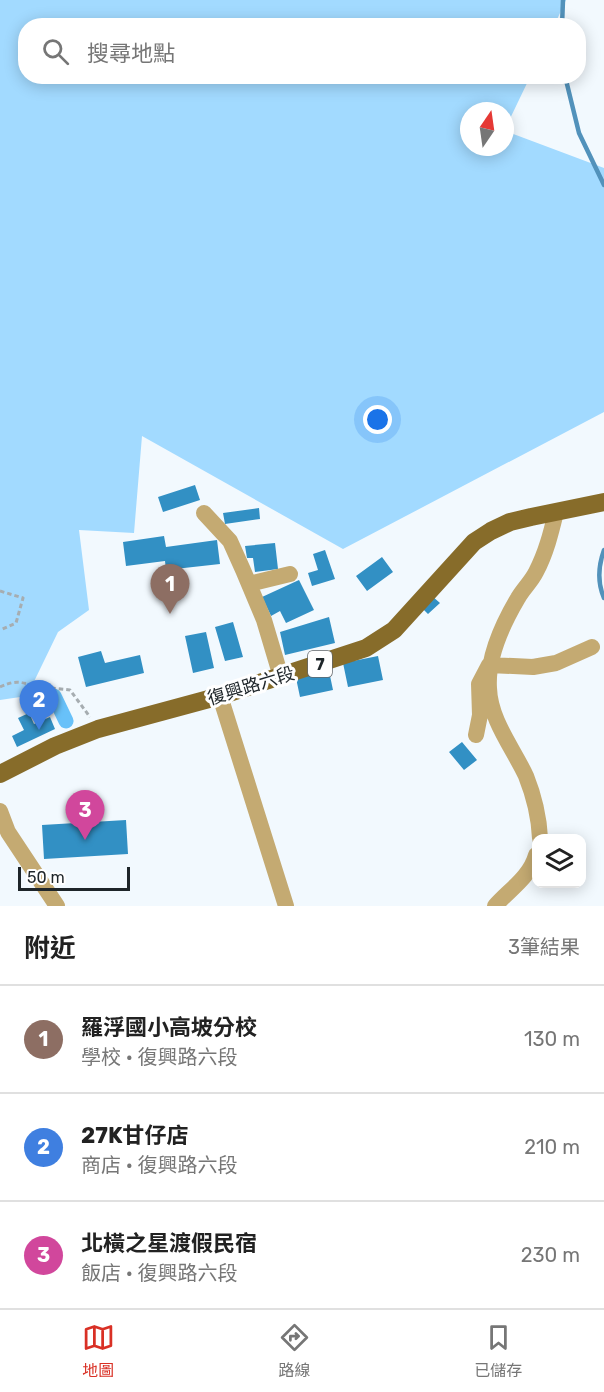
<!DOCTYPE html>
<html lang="zh-TW">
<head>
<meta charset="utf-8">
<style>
	:root { --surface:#fff; --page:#f2f2f2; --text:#222; --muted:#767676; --line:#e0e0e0; --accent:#d93025 }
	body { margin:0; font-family:Rubik,"Noto Sans TC",sans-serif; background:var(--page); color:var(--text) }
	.controls { position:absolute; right:18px; bottom:18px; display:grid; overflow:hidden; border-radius:12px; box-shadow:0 3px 15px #0003 }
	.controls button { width:54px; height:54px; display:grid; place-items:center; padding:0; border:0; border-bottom:2px solid var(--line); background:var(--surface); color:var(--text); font:30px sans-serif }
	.compass { position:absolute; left:460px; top:102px; width:54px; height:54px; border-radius:50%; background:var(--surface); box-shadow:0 3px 15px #0003; rotate:13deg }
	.scale { position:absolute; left:18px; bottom:15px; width:112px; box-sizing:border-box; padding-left:6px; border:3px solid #1e2529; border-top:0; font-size:16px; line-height:21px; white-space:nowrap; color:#1e2529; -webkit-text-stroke:4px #fff; paint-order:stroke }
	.you { position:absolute; left:378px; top:420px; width:21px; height:21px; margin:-15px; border:4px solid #fff; border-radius:50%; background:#1a73e8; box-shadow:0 0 0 9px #1a73e833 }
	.badge { display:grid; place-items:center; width:39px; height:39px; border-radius:50%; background:var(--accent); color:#fff; font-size:20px; font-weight:700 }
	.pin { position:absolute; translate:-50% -50px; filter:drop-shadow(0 2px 3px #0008) }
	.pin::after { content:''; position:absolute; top:32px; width:21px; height:18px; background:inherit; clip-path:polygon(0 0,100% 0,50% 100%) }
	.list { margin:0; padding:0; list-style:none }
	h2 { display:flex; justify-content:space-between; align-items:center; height:78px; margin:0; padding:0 24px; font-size:26px }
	h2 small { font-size:20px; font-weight:400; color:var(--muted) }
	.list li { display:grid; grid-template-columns:39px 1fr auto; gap:18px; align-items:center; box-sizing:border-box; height:108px; padding:0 24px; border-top:2px solid var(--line) }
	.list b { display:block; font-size:22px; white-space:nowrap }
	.list p { margin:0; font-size:20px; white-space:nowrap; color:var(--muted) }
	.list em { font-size:20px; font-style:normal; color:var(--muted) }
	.icon { flex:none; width:33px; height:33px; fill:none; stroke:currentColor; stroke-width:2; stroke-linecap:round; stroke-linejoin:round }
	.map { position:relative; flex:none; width:604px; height:906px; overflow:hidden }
	.search { position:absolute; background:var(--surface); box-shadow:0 3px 15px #0003; left:18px; right:18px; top:18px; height:66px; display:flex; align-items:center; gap:15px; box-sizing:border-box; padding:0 21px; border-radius:24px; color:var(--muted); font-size:22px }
	.sheet { height:402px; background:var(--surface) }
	nav { display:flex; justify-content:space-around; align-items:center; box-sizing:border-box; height:84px; border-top:2px solid var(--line); background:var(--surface); font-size:16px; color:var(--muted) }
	nav a { display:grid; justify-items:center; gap:3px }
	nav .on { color:var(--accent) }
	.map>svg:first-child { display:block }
</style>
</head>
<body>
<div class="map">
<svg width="604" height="906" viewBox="0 0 604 906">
	<rect width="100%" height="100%" fill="#f2f9fe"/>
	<path fill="#a2daff" d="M0,0h566l-12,26h-528v50l504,1 -25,52v-18h-36v36h36v-16l99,37v244l-261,137 -201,-113 -8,97 -55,-3 10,80 -31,22 -31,64 -27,4z"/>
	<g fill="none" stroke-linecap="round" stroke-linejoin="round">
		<path stroke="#5292bb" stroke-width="4.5" d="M562,26l1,-26
			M565,76l14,57 25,52
			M604,550c-6,17 -7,32 0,48"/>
		<path stroke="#68c1f9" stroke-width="15" d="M54,696l12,25"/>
	</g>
	<path fill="#3290c4" d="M195,485l5,15 -37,12 -5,-15z
		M259,508l1,11 -35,5 -2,-11z
		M164,536l2,11 51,-7 3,24 -54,6 -1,-9 -39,5 -3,-24z
		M275,543l3,26 -23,3 -2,-14h-6l-2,-12z
		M325,550l10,29 -23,7 -4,-13 10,-3 -5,-16z
		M382,557l11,15 -26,19 -11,-15z
		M299,580l15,30 -28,13 -6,-12 -9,5 -9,-19z
		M432,596l8,7 -12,11 -7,-7z
		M329,617l6,26 -50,12 -5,-23z
		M233,622l10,35 -18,4 -10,-34z
		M206,632l8,36 -21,5 -8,-37z
		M101,651l4,12 35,-8 4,18 -58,14 -8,-30z
		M378,656l5,24 -35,7 -5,-24z
		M329,671l4,19 -33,7 -4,-19z
		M29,713l5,11 16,-7 5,12 -38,18 -5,-11 12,-6 -6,-12z
		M462,742l15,18 -13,10 -15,-18z
		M126,820l2,34 -84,5 -2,-34z"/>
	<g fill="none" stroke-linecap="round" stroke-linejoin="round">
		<path stroke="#a6adb1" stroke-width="3" stroke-dasharray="4.5 3" stroke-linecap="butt" d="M0,591l23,7 -7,25 -16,7
			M0,687c19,-9 23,-3 41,0 10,1 20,2 29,3l20,27"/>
		<path stroke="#c4aa72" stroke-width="16" d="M204,513l26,28 13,29 21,50 17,57
			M249,584l41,-10
			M220,696l66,210
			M476,735l4,-20 -1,-31 10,-19 44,2 23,-4 36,-16
			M0,811l8,21 49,74
			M540,838c-1,-21 -6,-42 -14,-62 -13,-28 -36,-56 -37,-88 -2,-31 13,-63 29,-90 5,-9 13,-16 18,-26 10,-19 15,-39 20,-60
			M495,906c14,-16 35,-29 41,-51"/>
		<path stroke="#876c2a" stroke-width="18" d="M0,774l55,-28 43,-17 122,-33 146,-48 28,-18 80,-88 17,-11 19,-9 21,-5 73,-15"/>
	</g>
	<g text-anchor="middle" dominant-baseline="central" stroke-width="6" stroke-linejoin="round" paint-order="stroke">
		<rect fill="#fff" stroke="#626669" stroke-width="1.5" x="308" y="651" width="24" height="26" rx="4.5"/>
		<g font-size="16" font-weight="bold" fill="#1e2529">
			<text x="320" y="664">7</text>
		</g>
		<g font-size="18" fill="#1e2529" stroke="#fff">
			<text transform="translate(251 686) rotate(-17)">復興路六段</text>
		</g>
	</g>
</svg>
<div class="controls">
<button><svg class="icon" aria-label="layers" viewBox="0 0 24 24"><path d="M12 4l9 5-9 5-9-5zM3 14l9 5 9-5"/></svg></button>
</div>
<svg class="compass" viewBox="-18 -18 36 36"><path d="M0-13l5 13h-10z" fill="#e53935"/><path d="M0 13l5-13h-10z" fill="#767676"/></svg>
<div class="scale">50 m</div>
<div class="you"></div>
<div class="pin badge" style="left:170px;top:614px;background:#8d6e63">1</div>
<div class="pin badge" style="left:39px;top:730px;background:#3f7fe0">2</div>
<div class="pin badge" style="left:85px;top:840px;background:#d1479c">3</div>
<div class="search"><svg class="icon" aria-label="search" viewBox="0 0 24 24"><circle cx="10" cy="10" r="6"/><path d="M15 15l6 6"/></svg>搜尋地點</div>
</div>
<section class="sheet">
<h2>附近<small>3筆結果</small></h2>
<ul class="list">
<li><span class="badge" style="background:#8d6e63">1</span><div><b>羅浮國小高坡分校</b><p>學校 · 復興路六段</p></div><em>130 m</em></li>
<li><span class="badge" style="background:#3f7fe0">2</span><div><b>27K甘仔店</b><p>商店 · 復興路六段</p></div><em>210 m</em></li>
<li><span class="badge" style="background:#d1479c">3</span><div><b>北橫之星渡假民宿</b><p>飯店 · 復興路六段</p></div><em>230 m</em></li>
</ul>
</section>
<nav>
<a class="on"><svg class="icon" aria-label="map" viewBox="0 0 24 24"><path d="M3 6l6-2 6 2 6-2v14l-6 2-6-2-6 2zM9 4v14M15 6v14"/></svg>地圖</a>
<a><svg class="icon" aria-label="directions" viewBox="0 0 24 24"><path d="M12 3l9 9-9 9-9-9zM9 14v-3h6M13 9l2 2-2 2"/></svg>路線</a>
<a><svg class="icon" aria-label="saved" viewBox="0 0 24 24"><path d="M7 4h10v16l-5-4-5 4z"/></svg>已儲存</a>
</nav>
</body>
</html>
